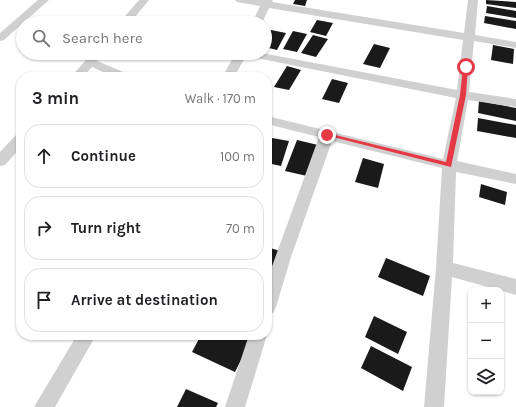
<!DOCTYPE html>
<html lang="en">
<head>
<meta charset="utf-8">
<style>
	:root { --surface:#fff; --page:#f2f2f2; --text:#202124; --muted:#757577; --line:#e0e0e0 }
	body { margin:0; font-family:Karla,sans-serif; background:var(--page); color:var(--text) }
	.controls { position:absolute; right:12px; bottom:12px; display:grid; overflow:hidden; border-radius:8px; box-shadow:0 1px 3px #0004 }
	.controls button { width:36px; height:36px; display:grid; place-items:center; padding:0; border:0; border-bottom:1px solid var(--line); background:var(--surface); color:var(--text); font:20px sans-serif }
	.stop { position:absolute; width:12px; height:12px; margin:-9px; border:3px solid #e63946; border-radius:50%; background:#fff }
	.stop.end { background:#e63946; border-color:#fff; box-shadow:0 1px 4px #0008 }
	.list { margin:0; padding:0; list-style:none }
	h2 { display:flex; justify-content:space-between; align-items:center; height:52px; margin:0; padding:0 16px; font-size:17px }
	h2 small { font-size:13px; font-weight:400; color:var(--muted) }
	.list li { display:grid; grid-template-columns:26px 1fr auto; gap:12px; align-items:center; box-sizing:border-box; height:64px; margin:0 8px 8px; padding:0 8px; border:1px solid var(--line); border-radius:16px }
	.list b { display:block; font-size:15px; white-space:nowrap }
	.list em { font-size:13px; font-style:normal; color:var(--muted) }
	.icon { flex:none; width:22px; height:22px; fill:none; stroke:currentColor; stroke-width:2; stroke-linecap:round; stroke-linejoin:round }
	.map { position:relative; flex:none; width:516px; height:407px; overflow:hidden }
	.search { position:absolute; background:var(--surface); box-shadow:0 1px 3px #0004; left:16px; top:16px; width:256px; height:44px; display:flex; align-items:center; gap:10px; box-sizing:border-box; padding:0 14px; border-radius:22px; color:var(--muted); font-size:15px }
	.panel { position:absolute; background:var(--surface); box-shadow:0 1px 3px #0004; left:16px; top:72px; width:256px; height:268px; border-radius:16px }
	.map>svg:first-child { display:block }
</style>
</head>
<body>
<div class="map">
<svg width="516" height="407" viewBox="0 0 516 407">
	<rect width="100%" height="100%" fill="#fff"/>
	<path fill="#1a1a1a" d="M295,0h12l-2,6 -12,-2z
		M486,0l30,2v6l-30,-4z
		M487,6l29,5v7l-30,-5z
		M485,16l31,5v8l-32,-6z
		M87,18l12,1 -3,4h-13z
		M317,20l16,3 -7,13 -16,-4z
		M271,30l15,3 -9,17 -12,-3v-6z
		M293,31l14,3 -10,18 -14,-3z
		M313,35l15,4 -12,18 -15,-4z
		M374,44l16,4 -10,20 -17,-4z
		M493,45l21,4 -1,15 -22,-4z
		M287,66l14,4 -12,20 -15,-3z
		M332,79l16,4 -9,20 -17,-4z
		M479,101l37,7v13l-38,-8z
		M478,118l38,7v13l-39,-7z
		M272,138l17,3 -8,25 -14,-3v-9z
		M297,140l21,5 -11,31 -22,-5z
		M363,158l21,6 -6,24 -23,-6z
		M481,184l26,8 -2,13 -26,-8z
		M267,247l13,4 -7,16 -6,-2z
		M386,258l44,18 -7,20 -45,-19z
		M374,316l33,16 -9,22 -33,-17z
		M201,335h49l3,1 -18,36 -43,-20z
		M371,346l41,21 -9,24 -42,-23z
		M186,389l32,14 -2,4h-39z"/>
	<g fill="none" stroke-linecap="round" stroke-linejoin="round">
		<path fill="#d0d0d0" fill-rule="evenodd" d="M38,0h11l-45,40 -4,1v-8z
			M139,0h10l-19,23h-11z
			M235,0h38l-1,2 192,31 4,-33h10l-3,35 41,7v6l-42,-7 -5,51 47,7v8l-48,-7 -11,61 59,13v10l-60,-12 -3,91 63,16v16l-64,-18 -8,130h-20l12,-139 6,-100 -110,-27 -41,116 -15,50 -3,6 -6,2v-35l52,-143 -52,-13v-8l176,43 13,-61 -210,-42 -12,21h-12l14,-24h26l195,37 6,-50 -194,-32 -7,15h-10l8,-17 -23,-4z
			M92,53h12l-7,8 31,13 2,3h-16l-22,-10 -9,10h-12z
			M21,133v14l-16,18 -5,1v-14l16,-17z
			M77,335h19l-41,72h-21z
			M249,335h18l-22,72h-20z"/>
	</g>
	<path fill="#e63946" d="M466,65l2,2 -2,28 -15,72 -126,-32 2,-2 119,29 14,-67 3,-28z"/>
</svg>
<div class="controls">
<button>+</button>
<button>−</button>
<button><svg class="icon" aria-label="layers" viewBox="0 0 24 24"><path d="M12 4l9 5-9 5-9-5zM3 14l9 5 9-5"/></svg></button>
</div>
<div class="stop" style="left:466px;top:67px"></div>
<div class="stop end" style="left:327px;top:135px"></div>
<div class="search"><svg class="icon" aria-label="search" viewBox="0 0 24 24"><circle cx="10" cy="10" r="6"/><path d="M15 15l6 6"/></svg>Search here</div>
<section class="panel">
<h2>3 min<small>Walk · 170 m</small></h2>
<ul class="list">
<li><svg class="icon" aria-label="ahead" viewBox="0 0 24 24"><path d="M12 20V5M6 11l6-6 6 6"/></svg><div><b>Continue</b></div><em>100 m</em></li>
<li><svg class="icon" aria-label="right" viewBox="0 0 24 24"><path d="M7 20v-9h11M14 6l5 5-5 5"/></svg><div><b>Turn right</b></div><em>70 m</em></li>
<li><svg class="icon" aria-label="arrive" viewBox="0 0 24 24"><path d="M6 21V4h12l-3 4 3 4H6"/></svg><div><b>Arrive at destination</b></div></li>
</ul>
</section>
</div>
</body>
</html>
